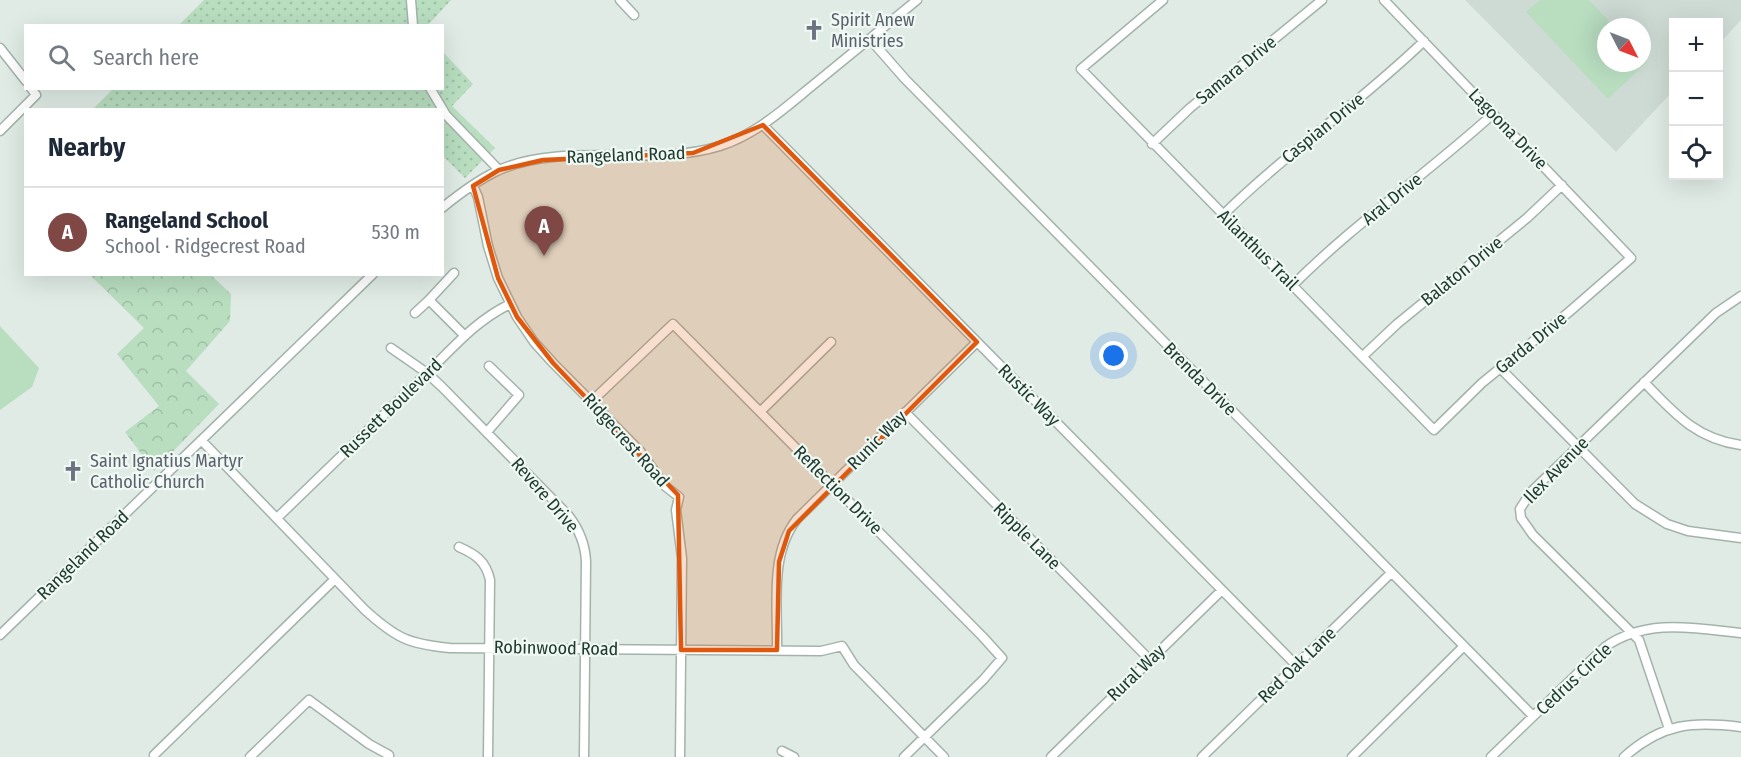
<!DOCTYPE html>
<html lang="en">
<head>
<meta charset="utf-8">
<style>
	:root { --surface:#fff; --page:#f6f6f7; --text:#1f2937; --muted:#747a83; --line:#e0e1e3; --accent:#7f4844 }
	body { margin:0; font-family:"Fira Sans Condensed",sans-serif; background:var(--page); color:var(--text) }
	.controls { position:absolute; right:18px; top:18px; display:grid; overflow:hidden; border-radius:0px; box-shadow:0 6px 24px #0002 }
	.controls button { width:54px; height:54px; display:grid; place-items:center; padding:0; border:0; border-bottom:2px solid var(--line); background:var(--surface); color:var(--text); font:30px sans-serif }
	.compass { position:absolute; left:1597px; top:18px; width:54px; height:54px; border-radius:50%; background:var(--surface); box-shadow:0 6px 24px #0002; rotate:132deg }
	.you { position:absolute; left:1114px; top:356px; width:21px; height:21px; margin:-15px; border:4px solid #fff; border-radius:50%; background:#1a73e8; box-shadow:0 0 0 9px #1a73e833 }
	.badge { display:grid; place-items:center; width:39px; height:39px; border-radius:50%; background:var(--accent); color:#fff; font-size:20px; font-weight:700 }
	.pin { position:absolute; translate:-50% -50px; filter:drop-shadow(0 2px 3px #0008) }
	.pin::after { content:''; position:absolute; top:32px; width:21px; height:18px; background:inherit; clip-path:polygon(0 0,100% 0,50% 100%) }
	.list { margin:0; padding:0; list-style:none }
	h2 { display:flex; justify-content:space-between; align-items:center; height:78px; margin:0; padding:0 24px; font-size:26px }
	h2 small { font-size:20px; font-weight:400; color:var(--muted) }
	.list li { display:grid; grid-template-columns:39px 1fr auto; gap:18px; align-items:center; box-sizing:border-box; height:90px; padding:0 24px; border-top:2px solid var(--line) }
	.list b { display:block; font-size:22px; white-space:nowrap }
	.list p { margin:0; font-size:20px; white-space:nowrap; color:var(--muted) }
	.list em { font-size:20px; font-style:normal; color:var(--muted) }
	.icon { flex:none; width:33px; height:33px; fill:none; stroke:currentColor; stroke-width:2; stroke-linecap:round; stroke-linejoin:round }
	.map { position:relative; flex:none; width:1741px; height:757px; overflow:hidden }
	.search { position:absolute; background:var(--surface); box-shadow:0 6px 24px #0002; left:24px; top:24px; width:420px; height:66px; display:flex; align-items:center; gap:15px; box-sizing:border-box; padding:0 21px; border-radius:0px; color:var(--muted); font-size:22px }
	.panel { position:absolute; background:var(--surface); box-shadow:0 6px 24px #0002; left:24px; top:108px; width:420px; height:168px; border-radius:0px }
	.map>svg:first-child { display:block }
</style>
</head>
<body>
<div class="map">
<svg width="1741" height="757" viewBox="0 0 1741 757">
	<defs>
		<pattern id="forest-crowns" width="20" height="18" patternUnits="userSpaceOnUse" patternTransform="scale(1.5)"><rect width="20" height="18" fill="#b8ddbf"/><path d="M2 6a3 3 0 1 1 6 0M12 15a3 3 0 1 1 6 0" fill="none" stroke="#9ebfa5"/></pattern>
		<pattern id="park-dots" width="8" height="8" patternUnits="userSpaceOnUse" patternTransform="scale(1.5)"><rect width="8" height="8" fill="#b8ddbf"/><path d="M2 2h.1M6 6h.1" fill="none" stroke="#9ebfa5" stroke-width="1.8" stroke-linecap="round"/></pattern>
	</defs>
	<rect width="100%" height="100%" fill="#e0ebe5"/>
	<path fill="#cedbd4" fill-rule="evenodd" d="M1465,0h276v20l-22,24 -1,-22h-44l-1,69 -57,61zM1606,27h36v36h-36z"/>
	<path fill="#b8ddbf" d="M1540,0h49l26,27h-9v36h36v-7l5,6 -39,37 -82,-87z
		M0,326l39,42 -7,19 -32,23z"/>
	<path fill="url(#forest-crowns)" d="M90,275h121l20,19 -1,27 -44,50 33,33 -65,67 -29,-39 34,-26 -42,-52 27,-26z"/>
	<path fill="url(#park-dots)" d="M204,0h247l-23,25 -250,1z
		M443,52l30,32 -21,22 43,42 -30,30 -22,-22 -1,-46h-350l21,-21 329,-1z"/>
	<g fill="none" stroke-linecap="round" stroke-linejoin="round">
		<g stroke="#a3b3ac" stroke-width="11">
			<path id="minor" d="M411,0l2,26
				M620,0l14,15
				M1163,0l-82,69 353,361 48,-47 87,-71 62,-54 -247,-258
				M870,39l35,40 628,637
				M0,48l26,33
				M430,88l16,27 53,55
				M763,125l533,540
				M0,131l36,-36 -5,-7
				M1152,144l38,-36 132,-108
				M473,186l5,11 10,49 10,32 19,39 17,25 19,21 87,88 25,35 14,11 -3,13 6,48 -2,199
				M442,208c17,-14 38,-29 57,-38 66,-29 150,-2 221,-24 38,-12 68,-41 98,-65 33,-27 66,-54 99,-81
				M1223,215c63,-62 137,-112 201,-174
				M454,273l-25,27 35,35
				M1293,285c62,-62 135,-112 200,-171
				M415,313l14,-13
				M391,348l36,25 15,14 126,128c11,14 17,28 18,46l-2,196
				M1363,356l34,-32 130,-106 35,-33
				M1500,368l135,136 32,20 21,7 53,7
				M1644,382c30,31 52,57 97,63
				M592,401l81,-77 309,312 20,22 -19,22 -79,77
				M761,411l70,-69
				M905,412l245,248
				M487,432l32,-37 -30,-29
				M202,441l163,169c31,28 43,34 85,38l371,3 21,-5 12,19 90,92
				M277,518c49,-48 99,-96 149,-144 27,-26 49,-53 84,-70
				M459,547c16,7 27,14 31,33l-2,177
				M0,635l373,-361
				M777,650c1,-43 -8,-96 20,-131l180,-177
				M1669,729l-30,-89 -106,-105 -12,-17 -1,-9 11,-17 185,-179 25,-17
				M782,751l12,6
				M154,755l181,-176
				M250,757l59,-57 60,44 20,11v2
				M1051,757l171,-167
				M1202,757l189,-184
				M1352,757l112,-111
				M1491,757l114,-110c41,-29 89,-19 136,-14
				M1624,757c38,-34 69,-36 117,-30"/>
		</g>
		<use href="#minor" stroke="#fff" stroke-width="8"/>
	</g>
	<path fill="#de580e" fill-opacity="0.2" stroke="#de580e" stroke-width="4.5" stroke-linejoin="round" d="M763,125l214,217 -188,189 -10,31 -2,88h-96l-3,-155 -125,-132 -36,-46 -19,-39 -25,-92 26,-16 44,-10 150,-7z"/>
	<defs>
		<g id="church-bare" transform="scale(1.62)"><path d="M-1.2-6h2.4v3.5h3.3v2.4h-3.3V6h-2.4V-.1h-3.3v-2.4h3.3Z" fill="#6b7280" stroke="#f0f8f3" stroke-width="2.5" paint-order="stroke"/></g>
	</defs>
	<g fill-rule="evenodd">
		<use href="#church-bare" x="814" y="30"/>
		<use href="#church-bare" x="73" y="471"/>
	</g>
	<g text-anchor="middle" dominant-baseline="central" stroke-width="4.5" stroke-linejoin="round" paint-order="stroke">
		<g font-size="18" fill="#5b616d" stroke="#f0f8f3" text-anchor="start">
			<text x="831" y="20">Spirit Anew<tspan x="831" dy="21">Ministries</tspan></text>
			<text x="90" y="461">Saint Ignatius Martyr<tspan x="90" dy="21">Catholic Church</tspan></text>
		</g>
		<g font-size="18" fill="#203c32" stroke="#f0f8f3">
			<text transform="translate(1236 70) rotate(-39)">Samara Drive</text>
			<text transform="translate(1323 128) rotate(-39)">Caspian Drive</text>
			<text transform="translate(1508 129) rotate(46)">Lagoona Drive</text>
			<text transform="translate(626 155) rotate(-2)">Rangeland Road</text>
			<text transform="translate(1392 199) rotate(-39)">Aral Drive</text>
			<text transform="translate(1258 250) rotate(45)">Ailanthus Trail</text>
			<text transform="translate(1462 271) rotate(-39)">Balaton Drive</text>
			<text transform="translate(1531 343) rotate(-39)">Garda Drive</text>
			<text transform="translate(1200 379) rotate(45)">Brenda Drive</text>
			<text transform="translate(1029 395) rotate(45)">Rustic Way</text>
			<text transform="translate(391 408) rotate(-44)">Russett Boulevard</text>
			<text transform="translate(626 440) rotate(48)">Ridgecrest Road</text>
			<text transform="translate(877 440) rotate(-45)">Runic Way</text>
			<text transform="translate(1556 470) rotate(-46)">Ilex Avenue</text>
			<text transform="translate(838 490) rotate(45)">Reflection Drive</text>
			<text transform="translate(545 495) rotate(49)">Revere Drive</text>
			<text transform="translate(1027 536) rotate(45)">Ripple Lane</text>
			<text transform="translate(83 555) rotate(-44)">Rangeland Road</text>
			<text transform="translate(556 648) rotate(1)">Robinwood Road</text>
			<text transform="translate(1297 665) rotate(-44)">Red Oak Lane</text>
			<text transform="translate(1136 673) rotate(-44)">Rural Way</text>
			<text transform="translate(1574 679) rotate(-43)">Cedrus Circle</text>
		</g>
	</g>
</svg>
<div class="controls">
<button>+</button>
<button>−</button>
<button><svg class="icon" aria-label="locate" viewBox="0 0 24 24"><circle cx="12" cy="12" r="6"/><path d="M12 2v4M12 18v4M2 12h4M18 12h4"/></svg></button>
</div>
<svg class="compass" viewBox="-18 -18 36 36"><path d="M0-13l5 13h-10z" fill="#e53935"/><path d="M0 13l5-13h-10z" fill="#747a83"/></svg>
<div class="you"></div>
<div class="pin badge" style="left:544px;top:256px">A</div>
<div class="search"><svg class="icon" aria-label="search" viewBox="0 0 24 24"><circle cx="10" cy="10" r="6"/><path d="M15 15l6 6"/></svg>Search here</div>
<section class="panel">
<h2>Nearby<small></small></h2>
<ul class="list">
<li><span class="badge">A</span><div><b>Rangeland School</b><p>School · Ridgecrest Road</p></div><em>530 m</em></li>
</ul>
</section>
</div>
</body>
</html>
